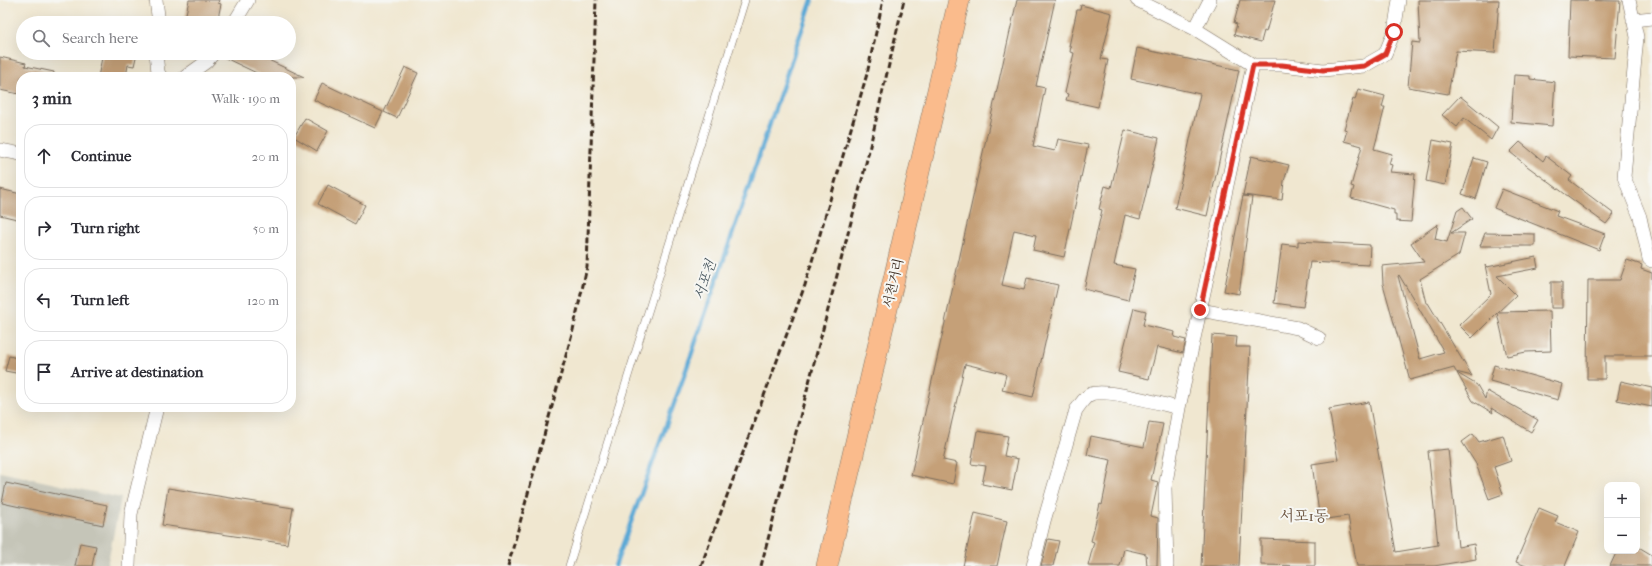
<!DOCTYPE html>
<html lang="en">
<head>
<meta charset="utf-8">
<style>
	:root { --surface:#fff; --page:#f7f7f7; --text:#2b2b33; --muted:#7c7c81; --line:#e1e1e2 }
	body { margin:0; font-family:"IM FELL French Canon","Noto Serif KR",serif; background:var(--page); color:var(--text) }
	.controls { position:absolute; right:12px; bottom:12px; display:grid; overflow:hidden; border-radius:8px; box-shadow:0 4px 16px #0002 }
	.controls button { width:36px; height:36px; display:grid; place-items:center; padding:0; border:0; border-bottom:1px solid var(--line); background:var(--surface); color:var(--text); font:20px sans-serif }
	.stop { position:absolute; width:12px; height:12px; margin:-9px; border:3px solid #d93025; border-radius:50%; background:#fff }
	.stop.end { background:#d93025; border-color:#fff; box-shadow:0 1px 4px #0008 }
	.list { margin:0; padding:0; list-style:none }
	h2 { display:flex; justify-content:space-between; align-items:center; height:52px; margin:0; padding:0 16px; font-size:17px }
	h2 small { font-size:13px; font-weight:400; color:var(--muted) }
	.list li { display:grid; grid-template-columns:26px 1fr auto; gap:12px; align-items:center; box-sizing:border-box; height:64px; margin:0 8px 8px; padding:0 8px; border:1px solid var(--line); border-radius:16px }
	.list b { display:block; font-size:15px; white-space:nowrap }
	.list em { font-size:13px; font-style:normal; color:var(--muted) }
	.icon { flex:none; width:22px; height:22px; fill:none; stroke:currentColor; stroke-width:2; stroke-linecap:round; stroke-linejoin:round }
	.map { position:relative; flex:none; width:1652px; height:566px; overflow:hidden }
	.search { position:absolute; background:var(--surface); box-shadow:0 4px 16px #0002; left:16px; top:16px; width:280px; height:44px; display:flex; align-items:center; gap:10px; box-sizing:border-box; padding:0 14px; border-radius:22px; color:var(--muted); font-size:15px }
	.panel { position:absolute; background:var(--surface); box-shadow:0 4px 16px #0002; left:16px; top:72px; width:280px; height:340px; border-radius:16px }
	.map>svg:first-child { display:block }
</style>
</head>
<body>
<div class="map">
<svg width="1652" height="566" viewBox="0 0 1652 566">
	<rect width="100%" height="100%" fill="#f6f6f2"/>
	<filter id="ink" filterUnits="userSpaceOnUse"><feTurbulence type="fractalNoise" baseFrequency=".025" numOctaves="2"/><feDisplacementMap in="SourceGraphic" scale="8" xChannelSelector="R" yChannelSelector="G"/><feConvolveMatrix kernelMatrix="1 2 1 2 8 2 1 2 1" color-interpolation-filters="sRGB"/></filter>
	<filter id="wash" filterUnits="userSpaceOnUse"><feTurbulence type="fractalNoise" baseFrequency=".012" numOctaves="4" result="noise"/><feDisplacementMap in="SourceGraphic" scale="16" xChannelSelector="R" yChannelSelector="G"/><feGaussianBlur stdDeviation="0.9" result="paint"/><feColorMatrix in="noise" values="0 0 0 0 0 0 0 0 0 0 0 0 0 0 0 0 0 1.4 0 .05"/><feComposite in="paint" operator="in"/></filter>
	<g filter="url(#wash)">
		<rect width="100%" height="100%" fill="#f0e7d0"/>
		<path fill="#c5c5b8" d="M0,472l121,26 -14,68h-107z"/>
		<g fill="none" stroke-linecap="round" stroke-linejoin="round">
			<path stroke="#5ca9d5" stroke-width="4.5" d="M615,566l69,-190 128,-376"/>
		</g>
		<g id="blocks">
			<path fill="#c5a078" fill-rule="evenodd" d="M189,0h30l-1,3 3,1 -4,19h-33z
				M1017,0h38l-19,86 9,2 -12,58 22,5 3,-12 30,6 -24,112 -31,-7 3,-15 -22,-5 -12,55 22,5 3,-12 31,7 -25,112 -31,-7 4,-15 -3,-2 -38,-9 -22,96 14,3 -4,21 -42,-9z
				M1240,0h35l-9,32 -2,-1 -3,11 -27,-7 3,-11 -3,-1z
				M1418,0h81l-4,53 -39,-2 -8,43 -40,-7 4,-45 8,1z
				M1570,0l50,1 -5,57 -47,-2z
				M1081,5l31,8 -11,46 7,1 -10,47 -32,-7 2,-6 -3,-1 9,-40 -4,-1 1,-6h-2l8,-36h3z
				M1137,48l102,22 -32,146 -32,-8 25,-114 -69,-15z
				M103,53h34l-3,13 -6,-1 -2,12h-28z
				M222,53h32l50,24h-39l-44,-21z
				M0,57l26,6 -1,3 29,6 -1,5h-32l-2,17 -19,-4z
				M405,67l13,6 -21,45 -13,-6z
				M1514,75l16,1v3l25,3 -3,44 -41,-4z
				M322,83l61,29 -8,16 -61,-28z
				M1358,89l27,7 -3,11h3l-11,42 18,5 -3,10 3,1 -2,7 25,2 -4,48 -15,-1v-6h-2v-5l-43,-12 3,-11 -3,-1 11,-40 -18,-5 3,-11 -3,-1 9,-30 2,1z
				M1460,96l38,31 -7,13 -27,-22 -7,9 -15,-12z
				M305,118l23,13 -11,20 -23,-14z
				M1125,130l34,8 -19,81 -15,-4 -11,50 21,4 -7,31 -44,-11 18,-79 -3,-1 6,-23 6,2z
				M1433,140l20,4 -8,41 -19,-4z
				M1520,142l23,19 3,-5 26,20 -3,4 45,34 -8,10 -79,-58 -17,-14z
				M1251,156l38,9 -5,16 -2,19 -39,-5z
				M1474,158l13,4 -11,37 -14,-5z
				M328,185l37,20 -10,19 -37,-20z
				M0,189l21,5v26l-21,-5z
				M1502,189l56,22 -2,5 49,18 -6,16 -105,-42z
				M1243,196l9,1 -13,97 -15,-3z
				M1463,207l9,12 -21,14h14l-6,22 -39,24 6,24h2l44,73 -16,-4 -2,-4 -44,12 -27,-96 -1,-18 42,-4 -13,-19 27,-19 -3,15 12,3 10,-31zM1399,275l18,30 27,47 -24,7 -22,-83z
				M1485,233l50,1v12h-55z
				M1298,241l72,4 -1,20 -59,-3 -7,45 -29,-4 8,-59 16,2z
				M1536,257l2,11 -41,8 19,19 -18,17 52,-1 1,40 -25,1 -19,4 -10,-43 -25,25 -13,-13 32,-31 -6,-29 2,2z
				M1627,260l15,5 -1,4 11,4v83h-47v23h-18l1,-99h32z
				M1551,282h11v26h-11z
				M1134,308l12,3 -3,14 32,7 -1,5 12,3 -3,13 -26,-6 -8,32 -31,-7z
				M1212,335l25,2 -1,10h14l-11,219h-38z
				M9,356l12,3v15l-16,-3z
				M1494,365l68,19 -4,16 -68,-19z
				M1457,373l20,12 8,14 2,-8 51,29 -7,12 -40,-24 2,5 -20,-12z
				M1621,381l31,7v19l-35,-7z
				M1369,402l27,150 42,-7 -10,-94 20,-2 10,98 16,-3 2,15 -42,7h-77l-9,-50 -28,4 -8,-56 26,-4 -9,-51z
				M1149,422l14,2 -12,56 7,2 -7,34 7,2 -1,48h-10l-1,-12 -22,-5 -4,17h-32l6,-24 -3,-1 9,-37 2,1 9,-45 -24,-5 4,-19 53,11z
				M977,431l31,5 -4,20 14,3 -6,31 -30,-6 4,-18 -15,-2z
				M1473,434l6,8 24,-7 8,26 -17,6 9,27 -14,5 -13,-35 -14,-22z
				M6,483l101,22 -4,20 -101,-22z
				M168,488l125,20 -6,36 -125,-19z
				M1539,508l19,8 -3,6 24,10 -14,34h-39l-10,-4z
				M975,513l32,8 -10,45h-34z
				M1048,539l11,2 -6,25h-12z
				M1261,539l54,2v25l-54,-1z
				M80,543l16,3 -4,20h-17z
				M1637,546l15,9v11h-42l7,-15h20z"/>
		</g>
	</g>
	<g filter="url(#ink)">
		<use href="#blocks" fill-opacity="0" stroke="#7a6c5c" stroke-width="1"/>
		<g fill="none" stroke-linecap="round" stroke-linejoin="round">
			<g stroke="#7a6c5c" stroke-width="8">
				<path id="lane" d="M569,566l176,-566"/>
			</g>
			<g stroke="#7a6c5c" stroke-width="14">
				<path id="street" d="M156,0l3,23
					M1137,0l58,29 58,36h29l41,5 41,-4 21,-12 9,-22 5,-32
					M1629,0l8,37 -13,140 16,40 9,42 3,2
					M1633,20l19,-2
					M234,23l14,-23
					M1195,29l15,-29
					M156,53l2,19 3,5
					M185,77l21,-15 8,-9
					M0,150l21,4
					M1200,310l98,18 21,10
					M129,566l2,-52 26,-107
					M1033,566l11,-45 32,-111c5,-6 8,-13 15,-16 15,-6 71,10 88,14
					M1167,566l-2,-78 14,-80 74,-343"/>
			</g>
			<g stroke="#7a6c5c" stroke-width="22">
				<path id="primary" d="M827,566l132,-566"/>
			</g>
			<use href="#lane" stroke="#fff" stroke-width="7"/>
			<use href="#street" stroke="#fff" stroke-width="13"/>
			<use href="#primary" stroke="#fabb8c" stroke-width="21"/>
			<path stroke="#3b2a1e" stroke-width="3" stroke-dasharray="6 3" stroke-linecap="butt" d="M508,566l65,-236 14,-63 9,-267
				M701,566l104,-281 62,-211 16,-74
				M761,566l102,-390 41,-176"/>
		</g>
	</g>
	<g fill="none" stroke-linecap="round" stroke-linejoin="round" filter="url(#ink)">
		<path stroke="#d93025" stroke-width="5" d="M1200,310l53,-245h29l41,5 41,-4 21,-12 9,-22"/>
	</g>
	<g text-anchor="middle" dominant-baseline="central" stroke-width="4" stroke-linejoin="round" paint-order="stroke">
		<g font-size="13" fill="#3b2a1e" stroke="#f6f6f2">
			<text transform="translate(893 283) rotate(-77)">서천거리</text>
		</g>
		<g font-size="14" font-style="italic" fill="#47565e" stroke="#f6f6f2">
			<text transform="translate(705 280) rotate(-71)">서포천</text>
		</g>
		<g font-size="15" fill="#6b533e" stroke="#f6f6f2">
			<text x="1304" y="516">서포1동</text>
		</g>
	</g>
</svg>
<div class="controls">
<button>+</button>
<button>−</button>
</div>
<div class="stop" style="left:1394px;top:32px"></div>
<div class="stop end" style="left:1200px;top:310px"></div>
<div class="search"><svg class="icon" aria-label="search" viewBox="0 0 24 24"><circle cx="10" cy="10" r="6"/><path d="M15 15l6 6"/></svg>Search here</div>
<section class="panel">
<h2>3 min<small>Walk · 190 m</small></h2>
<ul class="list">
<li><svg class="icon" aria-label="ahead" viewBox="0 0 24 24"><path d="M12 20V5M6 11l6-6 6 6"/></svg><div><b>Continue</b></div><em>20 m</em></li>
<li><svg class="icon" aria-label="right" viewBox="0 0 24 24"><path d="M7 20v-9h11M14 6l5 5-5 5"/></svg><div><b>Turn right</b></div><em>50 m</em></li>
<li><svg class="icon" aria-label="left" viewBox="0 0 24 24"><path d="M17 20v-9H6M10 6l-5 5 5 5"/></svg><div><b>Turn left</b></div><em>120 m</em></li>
<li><svg class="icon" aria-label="arrive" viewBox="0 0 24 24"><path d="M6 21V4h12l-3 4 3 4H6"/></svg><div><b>Arrive at destination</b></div></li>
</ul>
</section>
</div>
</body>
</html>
